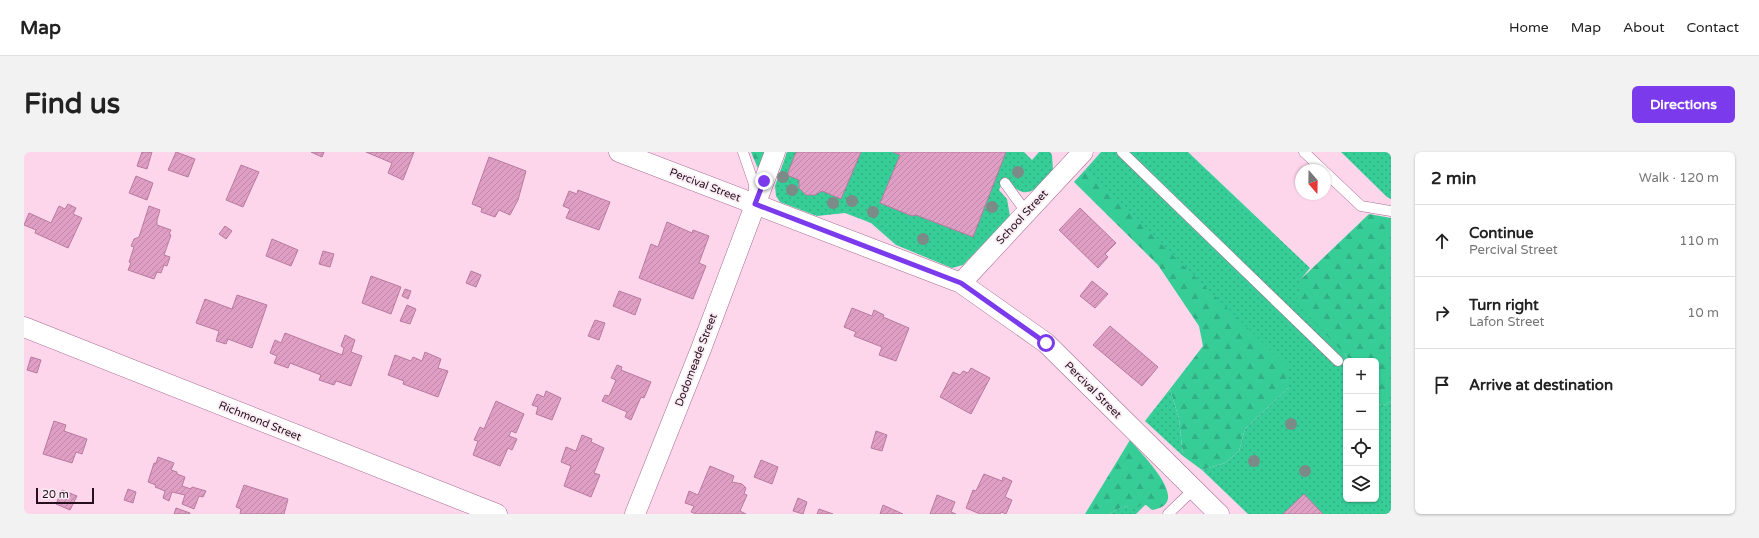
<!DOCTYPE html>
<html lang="en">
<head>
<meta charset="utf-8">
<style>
	:root { --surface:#fff; --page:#f2f2f2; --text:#222; --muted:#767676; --line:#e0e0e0; --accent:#7c3aed }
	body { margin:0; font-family:"Varela Round",sans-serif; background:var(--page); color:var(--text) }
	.controls { position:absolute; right:12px; bottom:12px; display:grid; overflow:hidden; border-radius:6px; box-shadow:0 1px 3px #0004 }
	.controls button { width:36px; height:36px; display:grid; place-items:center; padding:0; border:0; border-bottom:1px solid var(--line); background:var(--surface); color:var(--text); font:20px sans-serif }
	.compass { position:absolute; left:1271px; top:12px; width:36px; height:36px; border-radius:50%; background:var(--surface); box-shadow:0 1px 3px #0004; rotate:160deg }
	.scale { position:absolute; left:12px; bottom:10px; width:58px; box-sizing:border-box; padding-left:4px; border:2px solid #260f1d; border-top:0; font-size:11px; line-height:14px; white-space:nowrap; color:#260f1d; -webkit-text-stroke:3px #faecf3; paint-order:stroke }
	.stop { position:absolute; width:12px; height:12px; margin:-9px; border:3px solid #7c3aed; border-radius:50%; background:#fff }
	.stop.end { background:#7c3aed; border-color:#fff; box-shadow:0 1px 4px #0008 }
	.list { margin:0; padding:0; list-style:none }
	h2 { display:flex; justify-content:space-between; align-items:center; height:52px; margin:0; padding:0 16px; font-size:17px }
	h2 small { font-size:13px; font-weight:400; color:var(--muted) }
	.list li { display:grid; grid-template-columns:26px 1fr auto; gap:12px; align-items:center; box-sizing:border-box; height:72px; padding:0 16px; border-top:1px solid var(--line) }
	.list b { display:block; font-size:15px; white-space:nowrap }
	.list p { margin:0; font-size:13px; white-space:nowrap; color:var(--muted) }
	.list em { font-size:13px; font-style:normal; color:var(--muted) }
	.icon { flex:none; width:22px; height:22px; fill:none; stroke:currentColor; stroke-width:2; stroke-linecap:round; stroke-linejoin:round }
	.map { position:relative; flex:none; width:1367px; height:362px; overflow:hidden; border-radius:6px }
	header { display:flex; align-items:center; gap:24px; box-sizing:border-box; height:56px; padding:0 20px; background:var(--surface); border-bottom:1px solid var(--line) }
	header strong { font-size:19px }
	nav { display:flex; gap:22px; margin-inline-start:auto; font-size:14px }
	.intro { display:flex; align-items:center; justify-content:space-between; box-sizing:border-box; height:96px; padding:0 24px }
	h1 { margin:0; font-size:28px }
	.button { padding:10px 18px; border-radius:6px; background:var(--accent); color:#fff; font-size:14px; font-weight:700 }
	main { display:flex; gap:24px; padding:0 24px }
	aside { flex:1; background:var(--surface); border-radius:6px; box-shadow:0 1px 3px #0004 }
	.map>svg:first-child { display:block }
</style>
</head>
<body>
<header>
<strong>Map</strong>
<nav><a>Home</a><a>Map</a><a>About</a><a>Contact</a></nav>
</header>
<div class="intro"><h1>Find us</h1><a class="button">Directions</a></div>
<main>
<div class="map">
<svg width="1367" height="362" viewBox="0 0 1367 362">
	<defs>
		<pattern id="green-dots" width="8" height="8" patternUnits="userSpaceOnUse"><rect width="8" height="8" fill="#36cd97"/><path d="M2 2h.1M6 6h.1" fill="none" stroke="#30af82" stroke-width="1.8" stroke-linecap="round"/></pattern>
		<pattern id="forest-firs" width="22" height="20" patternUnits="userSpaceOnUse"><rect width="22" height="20" fill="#36cd97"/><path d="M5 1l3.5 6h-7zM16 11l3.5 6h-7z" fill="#30af82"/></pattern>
		<pattern id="building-hatch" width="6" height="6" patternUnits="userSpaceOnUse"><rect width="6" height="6" fill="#df9fc4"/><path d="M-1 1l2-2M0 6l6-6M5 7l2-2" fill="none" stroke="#bf88a8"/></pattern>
	</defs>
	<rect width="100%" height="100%" fill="#fed6ec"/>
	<path fill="url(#green-dots)" d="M763,0h237l8,8 7,-8h11l2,3 1,15c-8,9 -20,29 -35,20 -5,-3 -9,-10 -13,-13l-6,13 8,9 3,17 -47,49 -11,3 -56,-23 -25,-22 -26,-10 -28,3 -37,-14 -4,-6 -1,-10z
		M1077,0h87l122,116 -9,11 48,82h-3v138h30v-95l8,1 7,-4v113h-143l-46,-44 23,-7 14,-12 6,-22 44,-42 -204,-217z
		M1317,0h50v47l-4,-2z
		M1146,237l9,30 4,37 -38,-35z
		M1122,352l-10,10h-27l13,-7z"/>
	<path fill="url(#forest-firs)" d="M727,0h17l-9,19z
		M1061,18l203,197 1,20 -44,42 -6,22 -14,12 -23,7 -19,-14 -4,-37 -9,-30 33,-43 -4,-20 -41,-61 -84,-83z
		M1345,62l22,4v183l-7,4 -8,-1v-43h-27l-4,-7 -48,-50 4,-25z
		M1106,288c12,15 64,64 22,70l-6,-5 -24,2 -13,7h-24z"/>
	<path fill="url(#building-hatch)" stroke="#b87a9e" d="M118,0h10l-5,17 -10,-3z
		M152,0l19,7 -7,18 -20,-7z
		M287,0h13l-2,5z
		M342,0h48l-11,28 -15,-7 4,-10z
		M772,0h65l-20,47 -19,-8 -7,4h-9l-7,-7v-8l-12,-5z
		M869,0h113l-33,85 -57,-22 -4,1 -32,-13 20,-48z
		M465,5l37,14 -8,29 -8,15 -11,-5 -4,7 -14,-5 1,-4 -10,-4z
		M217,13l18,7 -16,35 -17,-7z
		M112,24l17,7 -6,17 -18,-7z
		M554,38l32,12 -11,28 -33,-12 4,-9 -7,-3 6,-15 8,3z
		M44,52l8,4 -3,6 9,4 -14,30 -33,-15 1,-3 -12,-5 5,-12 22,10 8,-17 6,3z
		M125,54l11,4 -3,10v5l14,5 -2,4 2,1 -7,20 6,2 -3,9 -3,-1 -3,8 -4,-1 -3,7 -26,-9 3,-7 -2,-1 5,-15 -3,-1 3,-7 5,-2z
		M1056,56l36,35 -11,11 3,3 -10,11 -39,-38z
		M643,70l25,11 1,-3 16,6 -10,27 7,3 -13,33 -54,-21 12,-34 7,3z
		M201,74l7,5 -6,8 -7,-5z
		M248,87l26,11 -7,16 -25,-10z
		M299,99l11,3 -4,13 -11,-3z
		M447,119l10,4 -5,12 -10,-4z
		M347,124l30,11 -10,27 -29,-11z
		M1068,129l16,13 -13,14 -15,-12z
		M381,137l6,2 -3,8 -6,-3z
		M595,139l22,8 -6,16 -22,-9z
		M213,143l30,10 -15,43 -24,-9 -2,5 -10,-3 3,-10 -23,-8 9,-24 27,10z
		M383,153l9,4 -6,15 -10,-3z
		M828,156l20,8 2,-6 10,5 -1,2 26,11 -13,33 -17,-6 3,-8 -28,-11 2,-4 -12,-5z
		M571,168l10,3 -6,17 -11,-4z
		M1086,174l48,41 -16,19 -49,-41z
		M261,181l57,22 2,-7 -3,-2 4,-11 10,5 -4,12 11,4 -11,30 -15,-5 -2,4 -15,-5 2,-5 -31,-12 -2,5 -14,-5 3,-7 -7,-3 5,-13 6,3z
		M401,200l16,7 -3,9 10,3 -10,26 -35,-13 1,-3 -16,-6 7,-20 16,6 2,-4 9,4z
		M7,205l10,3 -4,13 -10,-3z
		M593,213l5,2 -1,3 30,12 -7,16 -3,-1 -10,23 -6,-3 2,-5 -25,-11 3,-6 4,1 7,-16 -5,-2z
		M947,216l19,10 -19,36 -31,-17 13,-25 7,3 3,-4 5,2z
		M522,239l15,7 -9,22 -16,-6 2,-7 -6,-2 5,-11 7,3z
		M472,249l28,13 -8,19 -5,-2 -2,5 8,3 -5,11 -4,-2 -8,18 -27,-11 5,-14 -4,-1 6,-13 4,2z
		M30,269l12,4 -2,6 23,8 -5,15 -6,-2 -4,11 -29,-9z
		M852,279l11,4 -5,16 -11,-3z
		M558,283l10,4 -1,3 13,6 -10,25 6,2 -9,22 -27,-11 7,-20 -10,-4 5,-15 10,4z
		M134,305l16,6 -3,7 6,2v2l8,3 -3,9 9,3 1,-2 14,4 -3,6 -4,-1 -5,13 -12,-5 3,-9 -13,-3 -3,9 -6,-3 2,-7 -10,-4 1,-2 -8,-3 6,-19h2z
		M737,308l17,7 -6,17 -18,-7z
		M686,314l24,10 -2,6 10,2 4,4 -2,6 3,1 -7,16 6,3h-50l-5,-2 3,-6 -9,-3 4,-12 9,4z
		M960,322l18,7 1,-4 9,4 -7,16 7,3 -6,14 -5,-2 -1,2h-20l-14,-6 7,-18 3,1z
		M220,333l44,14 -4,15h-44l1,-5 -5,-2z
		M104,337l8,3 -3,11 -9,-3z
		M38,338l15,6 -7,14 -14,-6z
		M1280,342l19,20h-40z
		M913,343l18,7 -4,10 5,2h-26z
		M774,346l9,4 -4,12 -10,-3z
		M859,353l20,9h-23z
		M152,356l14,5v1h-16z
		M795,357l14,5h-16z"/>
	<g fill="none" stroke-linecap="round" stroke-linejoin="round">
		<g stroke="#a76b8f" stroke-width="11">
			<path id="lane" d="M719,0l11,32v10
				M1098,0l216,209
				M1280,0l19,18
				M1301,20l36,34 30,5
				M981,31l21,29
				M1144,362l26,-25"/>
		</g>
		<g stroke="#a76b8f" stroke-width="21">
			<path id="street" d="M595,0l342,131 85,60 173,171
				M937,131l122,-131
				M0,175l473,187
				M611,362l66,-165 74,-197"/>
		</g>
		<use href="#lane" stroke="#fff" stroke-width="10"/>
		<use href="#street" stroke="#fff" stroke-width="20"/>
	</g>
	<g fill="#7c8b88">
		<circle cx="994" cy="20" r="6"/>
		<circle cx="759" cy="25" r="6"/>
		<circle cx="768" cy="38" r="6"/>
		<circle cx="828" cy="49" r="6"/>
		<circle cx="809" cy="51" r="6"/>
		<circle cx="968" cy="55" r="6"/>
		<circle cx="849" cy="60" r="6"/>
		<circle cx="899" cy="87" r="6"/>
		<circle cx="1267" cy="272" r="6"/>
		<circle cx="1230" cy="309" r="6"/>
		<circle cx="1281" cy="319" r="6"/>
	</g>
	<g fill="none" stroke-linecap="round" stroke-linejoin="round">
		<path stroke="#7c3aed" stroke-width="5" d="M740,29l-9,23 206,79 85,60"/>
	</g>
	<g text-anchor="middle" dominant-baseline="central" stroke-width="3.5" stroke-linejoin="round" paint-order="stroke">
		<g font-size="11" fill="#260f1d" stroke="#faecf3">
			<text transform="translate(681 33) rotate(21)">Percival Street</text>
			<text transform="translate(998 65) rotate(-47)">School Street</text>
			<text transform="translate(672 208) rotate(-69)">Dodomeade Street</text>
			<text transform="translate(1069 238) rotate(45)">Percival Street</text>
			<text transform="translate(236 269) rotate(22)">Richmond Street</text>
		</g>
	</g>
</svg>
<div class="controls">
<button>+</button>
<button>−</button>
<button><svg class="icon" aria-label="locate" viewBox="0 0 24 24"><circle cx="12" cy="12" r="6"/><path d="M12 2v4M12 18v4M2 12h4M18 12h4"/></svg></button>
<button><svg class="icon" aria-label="layers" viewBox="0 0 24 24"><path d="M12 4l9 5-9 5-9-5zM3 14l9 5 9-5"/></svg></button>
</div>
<svg class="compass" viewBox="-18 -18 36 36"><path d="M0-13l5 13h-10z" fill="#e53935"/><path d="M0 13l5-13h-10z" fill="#767676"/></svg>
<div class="scale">20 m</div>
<div class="stop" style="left:1022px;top:191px"></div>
<div class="stop end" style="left:740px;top:29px"></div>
</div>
<aside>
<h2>2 min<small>Walk · 120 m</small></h2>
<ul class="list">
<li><svg class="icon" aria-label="ahead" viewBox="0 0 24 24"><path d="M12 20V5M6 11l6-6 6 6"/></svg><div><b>Continue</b><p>Percival Street</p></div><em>110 m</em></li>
<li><svg class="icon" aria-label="right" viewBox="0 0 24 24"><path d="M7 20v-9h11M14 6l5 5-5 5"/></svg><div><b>Turn right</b><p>Lafon Street</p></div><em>10 m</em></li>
<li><svg class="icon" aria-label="arrive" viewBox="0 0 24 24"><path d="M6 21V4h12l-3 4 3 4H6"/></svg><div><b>Arrive at destination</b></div></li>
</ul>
</aside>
</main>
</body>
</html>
